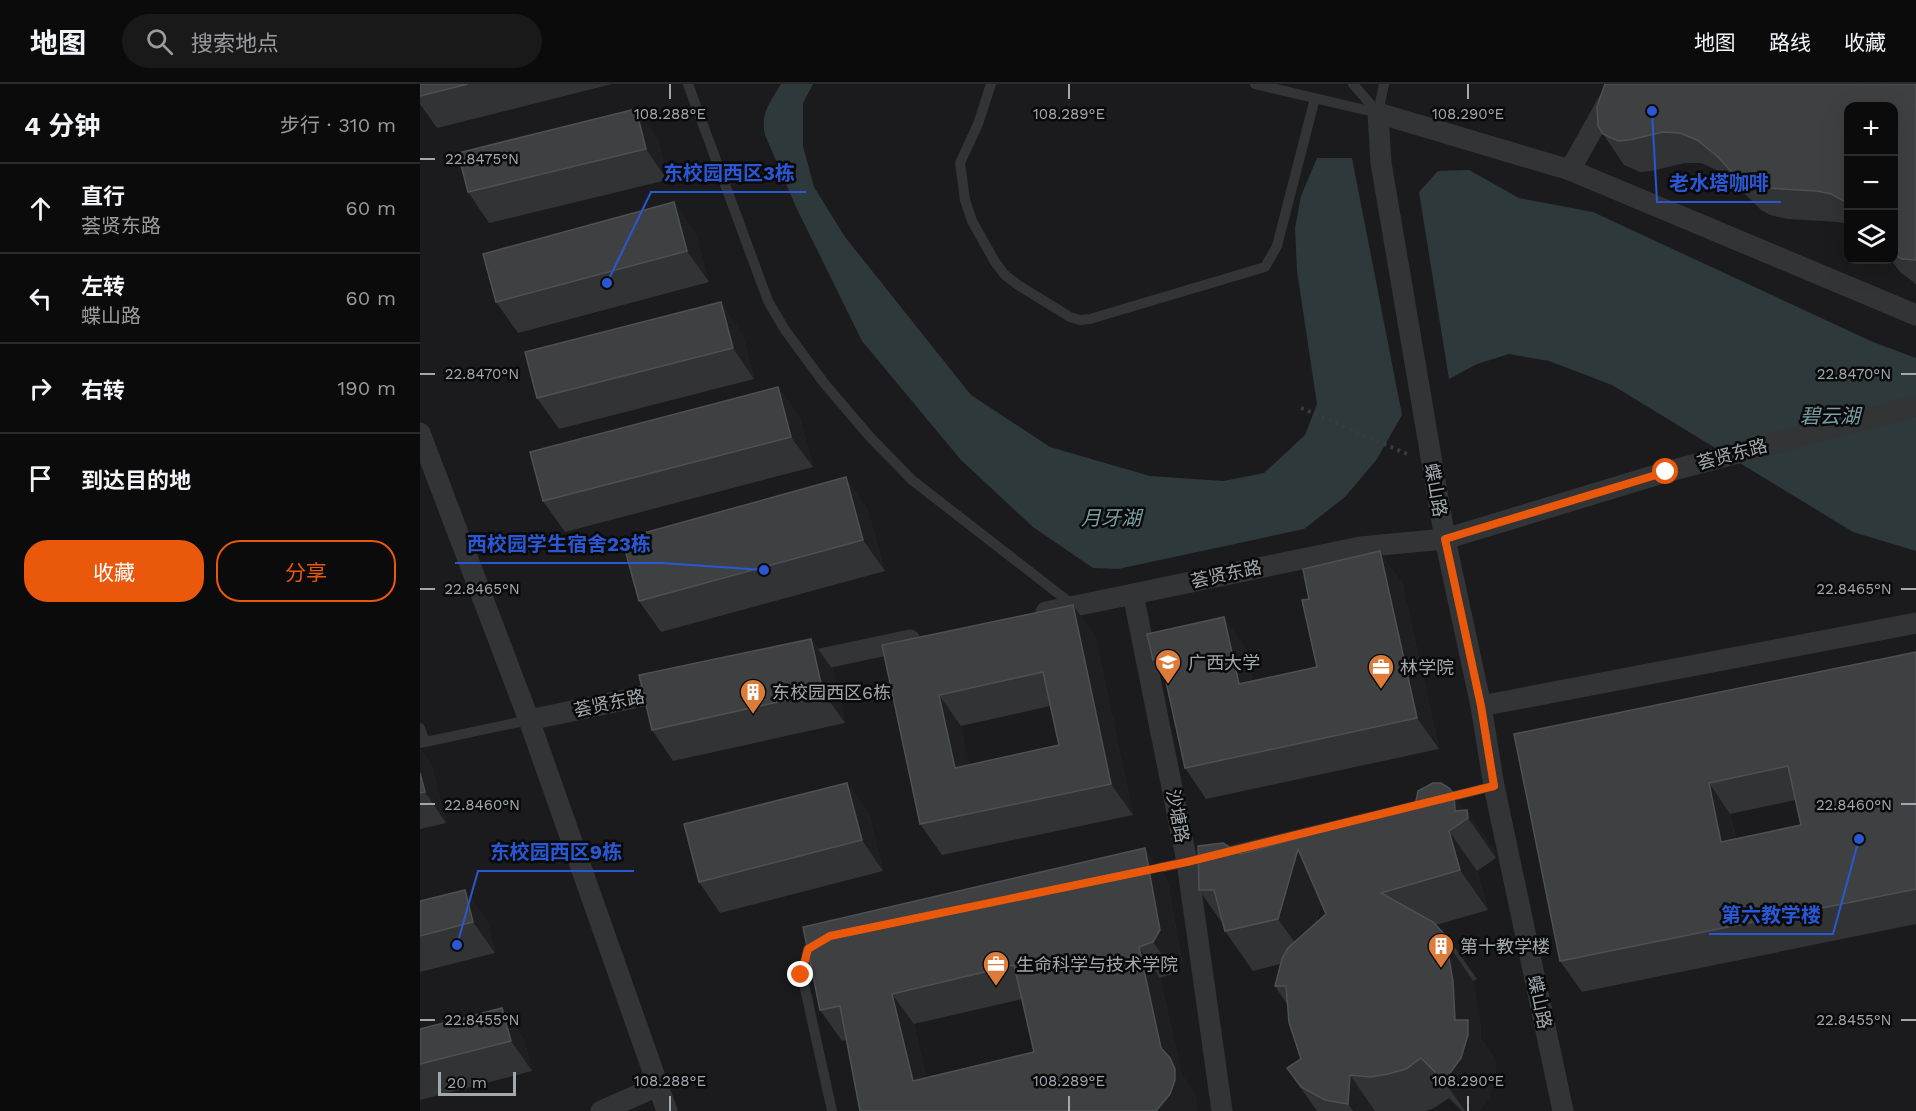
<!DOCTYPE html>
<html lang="zh">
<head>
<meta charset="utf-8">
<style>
	:root { --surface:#0b0b0c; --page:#19191a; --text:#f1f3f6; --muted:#9a9b9d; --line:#2b2b2d; --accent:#ea580c }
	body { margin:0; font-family:"Work Sans","Noto Sans SC",sans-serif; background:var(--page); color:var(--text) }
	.controls { position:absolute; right:18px; top:18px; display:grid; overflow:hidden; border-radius:12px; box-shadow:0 6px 24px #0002 }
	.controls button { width:54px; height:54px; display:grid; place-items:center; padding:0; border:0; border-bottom:2px solid var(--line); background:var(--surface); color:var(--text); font:30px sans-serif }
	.scale { position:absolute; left:18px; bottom:15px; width:78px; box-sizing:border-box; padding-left:6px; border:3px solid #a1a9af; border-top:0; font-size:16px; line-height:21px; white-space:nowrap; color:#a1a9af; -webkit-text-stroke:4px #0a0a0b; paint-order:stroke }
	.stop { position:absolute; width:18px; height:18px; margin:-14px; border:4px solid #ea580c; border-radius:50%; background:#fff }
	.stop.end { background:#ea580c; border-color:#fff; box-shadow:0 2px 6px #0008 }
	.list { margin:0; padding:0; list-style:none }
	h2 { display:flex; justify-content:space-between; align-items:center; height:78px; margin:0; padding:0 24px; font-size:26px }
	h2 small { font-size:20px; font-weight:400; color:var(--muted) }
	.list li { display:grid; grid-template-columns:39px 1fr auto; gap:18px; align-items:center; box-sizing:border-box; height:90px; padding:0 24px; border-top:2px solid var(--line) }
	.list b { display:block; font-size:22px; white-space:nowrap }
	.list p { margin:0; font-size:20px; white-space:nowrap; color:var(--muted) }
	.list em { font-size:20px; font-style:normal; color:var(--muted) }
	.actions { display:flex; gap:12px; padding:18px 24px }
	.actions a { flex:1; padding:14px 0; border:2px solid var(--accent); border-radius:24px; text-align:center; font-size:21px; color:var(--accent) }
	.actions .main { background:var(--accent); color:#fff }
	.icon { flex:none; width:33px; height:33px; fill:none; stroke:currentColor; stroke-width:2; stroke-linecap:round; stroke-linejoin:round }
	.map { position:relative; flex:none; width:1496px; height:1027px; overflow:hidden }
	header { display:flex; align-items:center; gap:36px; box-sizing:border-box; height:84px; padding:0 30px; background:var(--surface); border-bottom:2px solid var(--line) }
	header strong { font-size:28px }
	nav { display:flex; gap:33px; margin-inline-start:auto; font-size:21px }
	.search { width:420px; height:54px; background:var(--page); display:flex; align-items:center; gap:15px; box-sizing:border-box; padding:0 21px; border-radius:33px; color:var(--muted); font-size:22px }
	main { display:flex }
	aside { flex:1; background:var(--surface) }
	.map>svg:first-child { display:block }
</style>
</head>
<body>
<header>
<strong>地图</strong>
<div class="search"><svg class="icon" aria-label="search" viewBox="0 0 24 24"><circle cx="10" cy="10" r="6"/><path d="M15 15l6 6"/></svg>搜索地点</div>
<nav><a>地图</a><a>路线</a><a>收藏</a></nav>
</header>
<main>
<aside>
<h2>4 分钟<small>步行 · 310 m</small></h2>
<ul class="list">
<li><svg class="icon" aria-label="ahead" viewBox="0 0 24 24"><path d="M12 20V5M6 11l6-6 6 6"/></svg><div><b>直行</b><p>荟贤东路</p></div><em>60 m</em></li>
<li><svg class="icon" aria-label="left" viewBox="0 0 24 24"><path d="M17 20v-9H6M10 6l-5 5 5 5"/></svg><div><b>左转</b><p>蝶山路</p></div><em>60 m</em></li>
<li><svg class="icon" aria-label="right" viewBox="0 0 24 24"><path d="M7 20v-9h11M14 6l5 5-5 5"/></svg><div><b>右转</b></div><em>190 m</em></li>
<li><svg class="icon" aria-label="arrive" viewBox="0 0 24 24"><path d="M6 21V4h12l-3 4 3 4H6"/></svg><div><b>到达目的地</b></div></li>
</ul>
<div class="actions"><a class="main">收藏</a><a>分享</a></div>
</aside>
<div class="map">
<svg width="1496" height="1027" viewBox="0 0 1496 1027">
	<rect width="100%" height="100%" fill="#0f0f10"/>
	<path fill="#1b1b1d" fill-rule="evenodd" d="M0,0h1496v1027h-1496zM1428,22h46v154h-46z"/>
	<path fill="#2e393b" d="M361,0h32l-10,19v43l11,41 31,50 126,158 79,52 100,29 74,5 40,-8 41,-38 12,-31 -20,-133 -2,-43 6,-32 16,-38h35l50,257 -25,44 -32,38 -41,32 -186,40 -25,-1 -60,-41 -72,-67 -99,-119 -66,-134 -31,-72c-5,-22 5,-32 16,-51z
		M1049,86l50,28 74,14 280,130 43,16v193l-63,-19 -241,-147 -63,-24 -40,-7 -32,10 -28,15 -30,-187 19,-21z"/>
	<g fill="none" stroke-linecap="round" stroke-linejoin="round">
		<path stroke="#383b3d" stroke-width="4" stroke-dasharray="3 4.5" stroke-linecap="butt" d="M881,324l106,46"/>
		<path stroke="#323436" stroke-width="10" d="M268,0l80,217 17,29 39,53 46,54 42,43 161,125
			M571,0l-13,40 -18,39 5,37 7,21 23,41 10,13 13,10 52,32 10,3 10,-1 175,-52 12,-21 38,-148
			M835,0l123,29
			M933,0l25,29 6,-29
			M0,644l5,14
			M0,659l109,-23
			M1022,715l52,-13
			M801,769l206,-50
			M725,787l46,-10
			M397,860l-9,5 -6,26 30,136"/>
		<path stroke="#323436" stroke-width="21" d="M1150,86l48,-86
			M0,349l109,287 138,391
			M713,510l54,268 35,249
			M626,528l314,-65 85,-8 221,-67 250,-66
			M377,580l113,-24
			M1061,622l435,-83
			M109,636l143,-30
			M181,1027l57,-25
			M1143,1027l-69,-325 -13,-80 -36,-167 -64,-376 -3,-50 192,57 346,145"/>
	</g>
	<path fill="#323335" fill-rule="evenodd" d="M0,0h192l-175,44 -17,-24z
		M1496,0v200l-16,-12 -9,-12h2v-154h-45v118l-10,-2 -50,-3 -18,-4 -9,-5 -23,-23 -19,-16 -18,-8h-16l-34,8 -11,1 -16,-7 -21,-31z
		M216,25l22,31 9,40 -178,43 -21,-31z
		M254,118l21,31 14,49 -191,51 -22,-31z
		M322,249l12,46 -195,50 -22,-31z
		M358,303l22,31 13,49 -248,65 -22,-31z
		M447,424l18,63 -224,61 -22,-31z
		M982,498l37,167 -233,50 -21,-31 -20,-90 -12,-18 -6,-26 99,14 7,33 64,-14z
		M653,521l22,31 38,179 -191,40 -22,-31 -38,-179zM630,622l9,39 -90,20 -8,-39z
		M391,555l22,31 12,53 -172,38 -21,-31z
		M1496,568v272l-334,68 -22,-31 -46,-227zM1375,716l6,25 -65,14 -6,-25z
		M0,665l12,17 14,57 -26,6z
		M427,699l22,31 14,57 -163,42 -21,-31z
		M1045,726l29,39 2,9 -19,13 11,39 -52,15 13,14 28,40 -4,2 7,40 1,18 15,21v15l-7,23 -10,13h-17l-13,-13 -15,10 -8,3h-109l-30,-43 14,-9 -14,-55 -12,-18 5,-22 -27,7 -28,-40 -2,-7 -24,-34 42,-36zM901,819l5,11 -10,9z
		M747,795l15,82 -7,12 -15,5 22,97 10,14 5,11v11h-337l-14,-71 -4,1 -22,-31zM602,915l12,53 -108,25 -12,-53z
		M45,806l22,31 8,32 -75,19v-71z
		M82,924l22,31 8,32 -112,29v-71z"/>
	<path fill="#1f1f21" d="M216,25l22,31 9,40 -21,-31z
		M254,118l21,31 14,49 -22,-31z
		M301,218l21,31 12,46 -21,-31z
		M358,303l22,31 13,49 -22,-30z
		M426,393l21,31 18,63 -22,-31z
		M960,467l22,31 37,167 -22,-31z
		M653,521l22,31 38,179 -22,-31z
		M804,533l22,31 15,67 -22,-31z
		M391,555l22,31 12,53 -22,-31z
		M519,611l22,31 16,73 -22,-31z
		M0,665l12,17 14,57 -21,-31 -5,-19z
		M427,699l22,31 14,57 -21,-31z
		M1289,699l21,31 13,59 -22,-31z
		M1034,710l13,19v-3l27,39 2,9 -28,-40 -13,-7z
		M1029,747l28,40 11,39 -28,-40z
		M725,764l22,31 15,82 -7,12 -22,-31z
		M878,765l27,39 -19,70 -28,-39z
		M45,806l22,31 8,32 -22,-31z
		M1026,857l27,40 7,40 1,18 15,21v15l-7,23 -10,13h-14l-21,-30 11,-61z
		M719,863l21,31 22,97 10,14 5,11v11h-41l5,-63z
		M472,910l22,30 20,87 -21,-30z
		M82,924l22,31 8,32 -21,-30z
		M930,991l25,36h-22l-5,-7z"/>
	<path fill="#3e4042" stroke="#4e5053" stroke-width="1.5" fill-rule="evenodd" d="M0,0h48l-48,12z
		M1185,0h311v176l-14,-1 -9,-6v-147h-45v97l-17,-9 -14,-3 -50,-3 -19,-4 -9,-4 -22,-24 -20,-16 -17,-7 -17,-1 -34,8 -11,1 -15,-7 -5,-8 -1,-19z
		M216,25l10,40 -178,43 -10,-39z
		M254,118l13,49 -191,51 -13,-48z
		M301,218l12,46 -196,50 -12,-46z
		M358,303l13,50 -248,64 -13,-49z
		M426,393l17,63 -224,61 -17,-62z
		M960,467l37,167 -232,50 -24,-109 -8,1 -6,-26 77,-17 15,67 78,-17 -15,-67 7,-1 -6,-30z
		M653,521l38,179 -191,40 -38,-179zM623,588l16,73 -104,23 -16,-73z
		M391,555l12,53 -171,38 -13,-55z
		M1496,568v237l-356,72 -46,-227zM1368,682l13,59 -80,17 -12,-59z
		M0,689l5,19 -5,1z
		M427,699l15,57 -163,42 -15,-58z
		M1013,699h8l8,5 5,6 1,17 12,-1 1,8 -19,13 11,39 -79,23 52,29 16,17 -3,2 7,40 2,39h13v15l-7,23 -17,23 -23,-23 -15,11 -18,5 -18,3 -20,-2 -2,29 -23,-4 -24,-13 -14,-19 14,-9 -12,-37 -3,-36h-11l7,-27 6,-11 38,-34 -28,-65 -20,70 -53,12 -11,-41h-15l-1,-44 25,-3 18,11 174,-48 3,-15z
		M725,764l15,82 -7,12 -14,5 22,101 9,10 5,11v11l-5,14 -14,17h-296l-20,-105 -20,4 -17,-83zM594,881l20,87 -121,29 -21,-87z
		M45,806l8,32 -53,14v-35z
		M82,924l9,33 -91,23v-35z"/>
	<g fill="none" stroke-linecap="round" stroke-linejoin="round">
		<path stroke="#ea580c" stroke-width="8" d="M381,891l7,-26 22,-13 357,-74 307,-76 -13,-80 -36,-167 221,-67"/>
	</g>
	<path fill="none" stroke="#a1a9af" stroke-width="2" d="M250,0v15M649,0v15M1048,0v15M0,75h15M0,290h15M1481,290h15M0,505h15M1481,505h15M0,720h15M1481,720h15M0,936h15M1481,936h15M250,1012v15M649,1012v15M1048,1012v15"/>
	<defs>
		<g id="university-pin" transform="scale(1.35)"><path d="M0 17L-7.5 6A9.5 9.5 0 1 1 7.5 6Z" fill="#dd7b39" stroke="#0a0a0b"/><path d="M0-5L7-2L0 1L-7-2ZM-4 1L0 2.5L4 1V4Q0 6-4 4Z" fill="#fff"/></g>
		<g id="office-pin" transform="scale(1.35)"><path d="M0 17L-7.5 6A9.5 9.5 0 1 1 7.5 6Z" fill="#dd7b39" stroke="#0a0a0b"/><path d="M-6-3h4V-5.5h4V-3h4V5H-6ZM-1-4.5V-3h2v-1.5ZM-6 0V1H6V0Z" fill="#fff"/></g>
		<g id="building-pin" transform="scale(1.35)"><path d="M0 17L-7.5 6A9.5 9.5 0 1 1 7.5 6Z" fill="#dd7b39" stroke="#0a0a0b"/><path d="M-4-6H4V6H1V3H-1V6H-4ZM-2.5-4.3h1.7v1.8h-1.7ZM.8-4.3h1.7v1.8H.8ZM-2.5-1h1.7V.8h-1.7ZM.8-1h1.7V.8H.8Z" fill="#fff"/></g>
	</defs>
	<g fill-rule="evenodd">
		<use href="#university-pin" x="748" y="578"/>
		<use href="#office-pin" x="961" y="583"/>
		<use href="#building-pin" x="333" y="608"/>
		<use href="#building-pin" x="1021" y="862"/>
		<use href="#office-pin" x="576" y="880"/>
	</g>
	<g text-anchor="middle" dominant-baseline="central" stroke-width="5" stroke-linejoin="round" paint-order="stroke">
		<g font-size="18" fill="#a1a9af" stroke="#0a0a0b">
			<text transform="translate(1312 370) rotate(-15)">荟贤东路</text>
			<text transform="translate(1016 406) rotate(80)">蝶山路</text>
			<text transform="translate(806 490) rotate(-12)">荟贤东路</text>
			<text transform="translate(189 619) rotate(-12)">荟贤东路</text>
			<text transform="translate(758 732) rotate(79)">沙塘路</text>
			<text transform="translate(1120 918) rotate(78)">蝶山路</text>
		</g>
		<g font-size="18" fill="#a1a9af" stroke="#0a0a0b" text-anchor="start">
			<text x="768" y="578">广西大学</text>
			<text x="980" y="583">林学院</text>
			<text x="352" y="608">东校园西区6栋</text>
			<text x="1040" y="862">第十教学楼</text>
			<text x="596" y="880">生命科学与技术学院</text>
		</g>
		<g font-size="20" font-style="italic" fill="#7b9fa8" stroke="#0a0a0b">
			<text x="1410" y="332">碧云湖</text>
			<text x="691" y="434">月牙湖</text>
		</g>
	</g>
	<g font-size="15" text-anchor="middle" fill="#a1a9af" stroke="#0a0a0b" stroke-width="5" stroke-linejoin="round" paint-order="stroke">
		<text x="250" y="35">108.288°E</text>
		<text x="649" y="35">108.289°E</text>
		<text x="1048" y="35">108.290°E</text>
		<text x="62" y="80">22.8475°N</text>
		<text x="62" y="295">22.8470°N</text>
		<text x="1434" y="295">22.8470°N</text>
		<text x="62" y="510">22.8465°N</text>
		<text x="1434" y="510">22.8465°N</text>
		<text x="62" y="726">22.8460°N</text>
		<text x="1434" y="726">22.8460°N</text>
		<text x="62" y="941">22.8455°N</text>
		<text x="1434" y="941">22.8455°N</text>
		<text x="250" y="1002">108.288°E</text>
		<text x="649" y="1002">108.289°E</text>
		<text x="1048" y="1002">108.290°E</text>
	</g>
	<path fill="none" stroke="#2a57d4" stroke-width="2" d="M187 199L231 108H386M1232 27L1237 118H1361M344 486L242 479H35M37 861L58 787H214M1439 755L1413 850H1289"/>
	<g fill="#2a57d4" stroke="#0a0a0b" stroke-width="2">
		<circle cx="187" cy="199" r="6"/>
		<circle cx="1232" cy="27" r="6"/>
		<circle cx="344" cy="486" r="6"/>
		<circle cx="37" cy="861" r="6"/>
		<circle cx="1439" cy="755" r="6"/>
	</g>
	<g font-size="20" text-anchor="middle" font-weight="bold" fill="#2a57d4" stroke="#0a0a0b" stroke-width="5" stroke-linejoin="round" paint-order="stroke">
		<text x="309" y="96">东校园西区3栋</text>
		<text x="1299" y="106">老水塔咖啡</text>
		<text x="139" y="467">西校园学生宿舍23栋</text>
		<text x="136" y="775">东校园西区9栋</text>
		<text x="1351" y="838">第六教学楼</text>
	</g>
</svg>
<div class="controls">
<button>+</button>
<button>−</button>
<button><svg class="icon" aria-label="layers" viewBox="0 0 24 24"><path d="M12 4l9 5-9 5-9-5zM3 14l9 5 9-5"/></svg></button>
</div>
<div class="scale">20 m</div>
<div class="stop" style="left:1246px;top:388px"></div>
<div class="stop end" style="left:381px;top:891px"></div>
</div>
</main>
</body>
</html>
